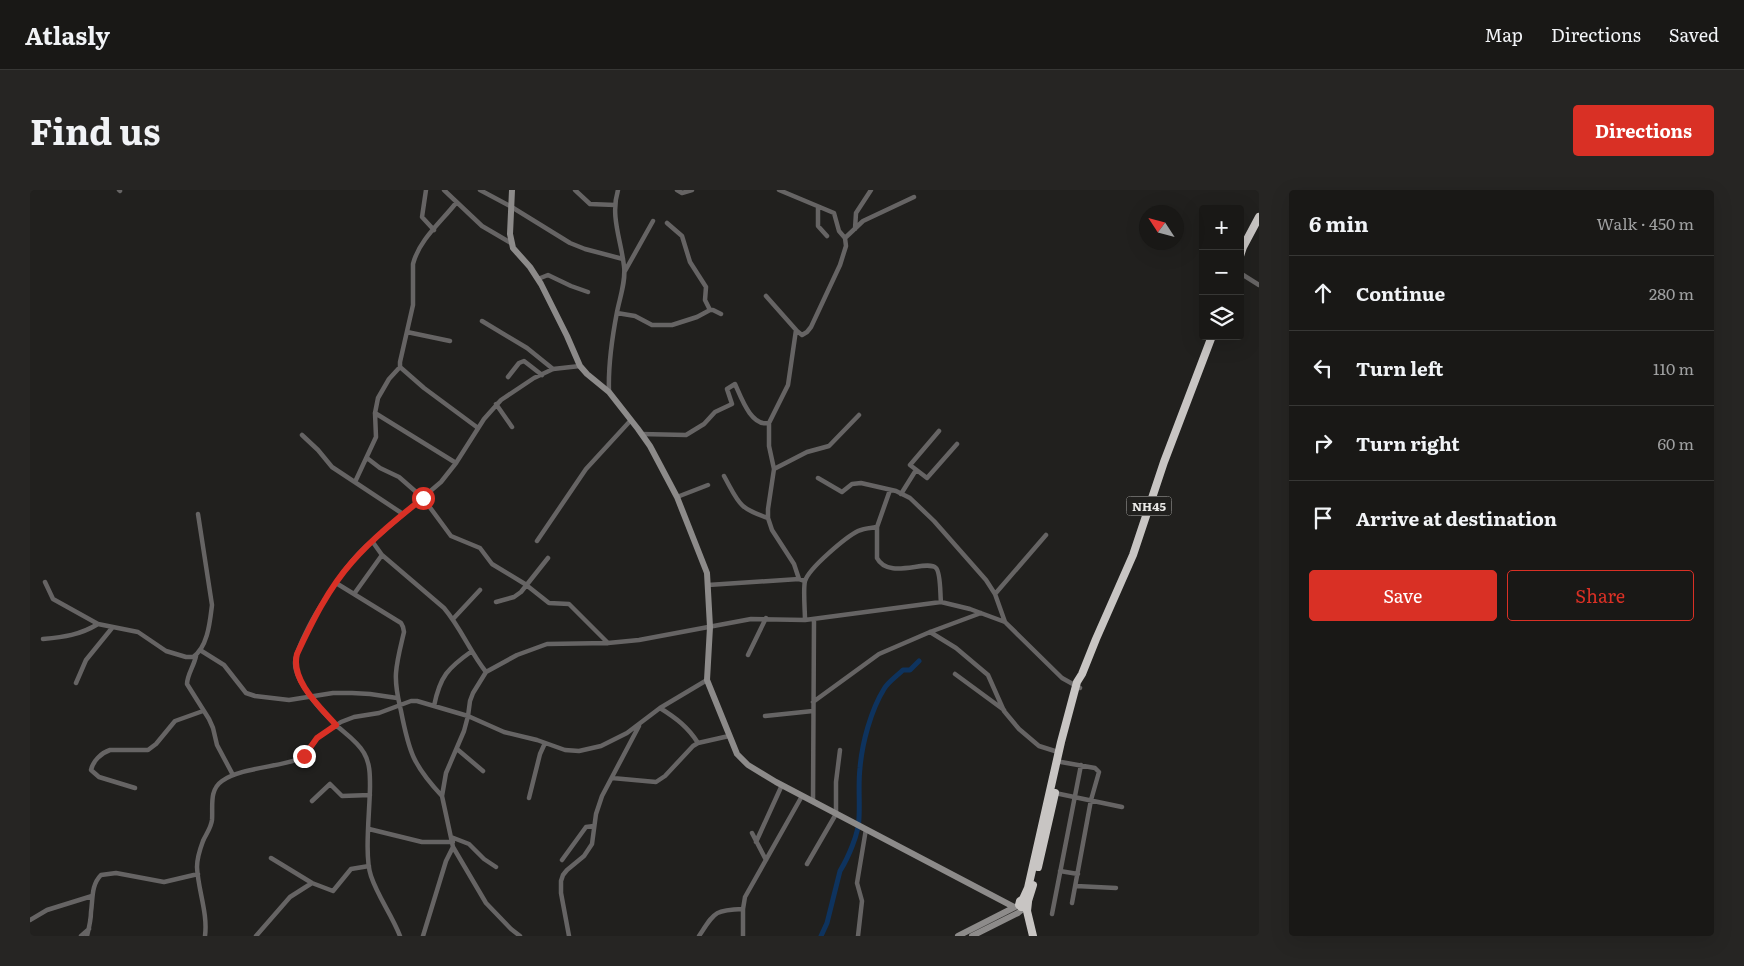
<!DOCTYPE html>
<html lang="en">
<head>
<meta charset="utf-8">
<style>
	:root { --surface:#191816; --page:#262523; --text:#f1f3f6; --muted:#9fa0a1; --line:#373735; --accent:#d93025 }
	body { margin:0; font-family:Literata,serif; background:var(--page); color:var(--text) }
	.controls { position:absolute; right:15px; top:15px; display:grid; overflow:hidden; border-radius:5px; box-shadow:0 5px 20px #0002 }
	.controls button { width:45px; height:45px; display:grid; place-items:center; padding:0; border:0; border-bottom:1px solid var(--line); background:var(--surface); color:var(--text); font:25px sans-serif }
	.compass { position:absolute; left:1109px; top:15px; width:45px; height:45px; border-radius:50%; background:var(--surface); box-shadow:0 5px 20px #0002; rotate:306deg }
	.stop { position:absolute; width:15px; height:15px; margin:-11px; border:4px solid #d93025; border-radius:50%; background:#fff }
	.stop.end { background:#d93025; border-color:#fff; box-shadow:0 1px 5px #0008 }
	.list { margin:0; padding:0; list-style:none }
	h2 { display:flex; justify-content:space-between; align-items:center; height:65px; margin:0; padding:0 20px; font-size:21px }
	h2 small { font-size:16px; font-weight:400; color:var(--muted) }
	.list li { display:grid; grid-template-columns:32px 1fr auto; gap:15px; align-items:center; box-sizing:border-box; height:75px; padding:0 20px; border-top:1px solid var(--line) }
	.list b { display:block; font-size:19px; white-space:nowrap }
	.list em { font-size:16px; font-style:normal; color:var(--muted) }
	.actions { display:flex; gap:10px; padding:15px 20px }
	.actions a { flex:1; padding:11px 0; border:1px solid var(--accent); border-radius:5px; text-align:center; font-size:18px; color:var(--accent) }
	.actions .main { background:var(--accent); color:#fff }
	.icon { flex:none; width:28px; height:28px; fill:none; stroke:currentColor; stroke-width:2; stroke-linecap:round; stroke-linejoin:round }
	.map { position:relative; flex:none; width:1229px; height:746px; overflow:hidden; border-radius:5px }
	header { display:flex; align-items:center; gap:30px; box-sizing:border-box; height:70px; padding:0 25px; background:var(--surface); border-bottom:1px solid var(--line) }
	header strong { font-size:24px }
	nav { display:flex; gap:28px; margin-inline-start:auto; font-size:18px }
	.intro { display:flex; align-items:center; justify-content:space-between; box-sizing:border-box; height:120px; padding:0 30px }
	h1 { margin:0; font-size:35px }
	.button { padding:12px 22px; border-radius:5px; background:var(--accent); color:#fff; font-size:18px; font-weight:700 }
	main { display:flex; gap:30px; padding:0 30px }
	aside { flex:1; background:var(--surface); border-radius:5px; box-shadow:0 5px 20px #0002 }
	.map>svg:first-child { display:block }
</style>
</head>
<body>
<header>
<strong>Atlasly</strong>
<nav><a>Map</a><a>Directions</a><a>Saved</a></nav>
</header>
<div class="intro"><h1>Find us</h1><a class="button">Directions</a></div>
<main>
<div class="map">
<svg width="1229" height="746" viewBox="0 0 1229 746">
	<rect width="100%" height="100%" fill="#21201e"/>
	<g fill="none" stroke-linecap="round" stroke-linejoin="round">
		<path stroke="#0e335e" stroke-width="5" d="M791,746l6,-13 13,-52c8,-13 19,-38 19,-53 1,-17 -1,-33 1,-50 2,-25 11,-58 24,-79 4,-7 13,-13 19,-19h7l9,-9"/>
		<path stroke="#666464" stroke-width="4.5" d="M89,0l1,1
			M396,0l-4,27 12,13
			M414,0l38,36 29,17
			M450,0l30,16 60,37 15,6 38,10
			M545,0l15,14 25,1
			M647,0l5,3 10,-3
			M426,13c-15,19 -37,37 -43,61v41l-13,57v5l24,21 54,40
			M788,17v19l9,10
			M637,33l15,13 8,26 16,25 -1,13 5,10
			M825,39l1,-16 15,-23
			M815,48l18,-17 51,-24
			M595,81l28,-50
			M1210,83l19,12
			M508,89l10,-4 23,11 17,6
			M736,106l31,35 5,4 5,-3 4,-5 29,-62 6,-19 -1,-8 -6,-7 -5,-18 -55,-23
			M587,123l18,3 17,9h20l25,-8 13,-7h3l8,4
			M452,131l45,27 26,21
			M766,140l-8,55 -19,38v23l5,23 -6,40v9l4,12 22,34 5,15
			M377,142l43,9
			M478,187l11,-14 5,-2 18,14
			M579,202c-1,-27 3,-54 8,-80 3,-15 9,-31 7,-46 -3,-26 -14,-50 -6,-76
			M466,214l16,23
			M345,223l81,50
			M909,241l-29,34 17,13 30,-34
			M611,244l45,1 18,-11 11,-12 17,-8 -5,-15 8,-5c6,13 16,43 34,39
			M272,245l16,15 14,17 71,47
			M337,268l13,10 19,9 24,21 28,38 29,12 12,16 33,20 24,19 20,1 39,39
			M744,279l33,-17 22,-6 30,-31
			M694,286c15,27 14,32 44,42
			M788,288l24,14 10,-8 9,-1 35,8 14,7 24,23 52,59 9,14 10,28
			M325,292l21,-45 -1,-24 3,-15 11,-19 11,-12
			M860,300l-13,37v31c11,22 50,1 59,10 5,5 4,27 5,34
			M871,304l15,-24
			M647,307l31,-12
			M342,351c-22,18 -37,43 -52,66 -7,11 -25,44 -25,56 0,20 28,50 42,63 9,8 21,16 27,27 6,10 6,22 6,33 0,23 -6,70 1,90 7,21 21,39 29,60
			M507,351l49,-72 45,-49
			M15,392l8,17 45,25 40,8 28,19 20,6h7c15,-10 17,-36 19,-52l-14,-91
			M306,393l65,40 2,4 1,5c-3,13 -7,27 -8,41 -1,14 2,25 5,38 8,41 12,54 41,85
			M678,395l91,-6 6,2
			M324,404l28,-39
			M965,404l51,-59
			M466,412l18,-5 7,-5 27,-34
			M423,429l27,-29
			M775,430c0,-9 -2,-31 0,-39 4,-13 41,-44 53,-50 6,-3 13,-3 19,-4
			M900,442l26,16 32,27 16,36 15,18 20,17 19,6
			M13,449c21,-2 37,-4 55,-15
			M170,460l24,15 22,28 9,3 34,4 44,-7h19l18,1 27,4
			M718,465l18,-37
			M166,466c-2,10 -9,19 -9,28l22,35 4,9 4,17 16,30
			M456,482c-16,-20 -25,-44 -42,-64l-62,-53 -10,-14 69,-59 15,-19 28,-44 17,-19 33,-22 19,-9 27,-3
			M925,484l49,36
			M46,493l10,-23 26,-32
			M783,512l66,-48 51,-22 51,-19
			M404,516c6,-30 14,-38 38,-55
			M630,518c16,10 28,19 38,35
			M735,526l48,-5
			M427,559l26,22
			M1031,572l34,6 4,4 -8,28 -19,103
			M582,588l44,4 9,-6 28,-30 5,-3 31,-7
			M105,598l-36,-11 -8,-7c2,-9 10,-17 19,-20h38l8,-6 19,-23 28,-10
			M1025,603l67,14
			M499,608l11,-44 5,-11
			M282,611l18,-17 12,12 28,-1
			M783,612l1,-183
			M339,639l53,13h31
			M722,643l14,27
			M421,647l18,7 15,15 12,8
			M726,652l26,-57
			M241,668l41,25 21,8 18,-22 18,-3
			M532,670l24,-33 8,-1
			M777,674l29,-50v-32l4,-32
			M1030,681l18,3
			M1046,696l40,2
			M1022,724l29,-149
			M0,730l17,-10 45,-14
			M51,746l8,-7
			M57,746c2,-8 4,-16 4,-24 2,-13 0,-27 10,-37l15,-2 48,9 34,-8
			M175,746c3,-23 -7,-46 -8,-69 0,-8 3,-18 6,-26 3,-7 8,-13 9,-21 1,-14 -3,-30 10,-39 18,-13 56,-14 77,-22l8,-6 10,-15 24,-16 13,-5 25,-4 32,-12h6l51,15 36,16 33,8 28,10 14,1 22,-5 26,-13 33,-25 47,-28
			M226,746l34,-39 22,-14
			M393,746l23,-75 7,-14
			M490,746l-9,-7 -25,-26 -33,-56 -11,-51 4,-23 18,-42 4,-15 2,-15 3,-8 13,-21 31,-17 30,-11 61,-1 31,-3 112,-21 54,1 136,-18 29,7 35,13 57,56 18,10
			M539,746l-8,-43v-12l2,-6 4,-5 17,-14 8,-12 4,-30 6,-18 37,-70
			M669,746c16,-24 15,-26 44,-27
			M713,746v-27l2,-12 57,-101
			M828,746l4,-35 -5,-18 9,-54"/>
		<path stroke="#8d8b8a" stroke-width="6" d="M482,0l-2,44 3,14 17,19 11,17 26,52 13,30 7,8 22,18 29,37 12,17 27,51 30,76 3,54 -3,53 30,74 11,11 28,17 238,125
			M928,746l57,-29
			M942,746l46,-23 6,-5"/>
		<path stroke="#c8c5c3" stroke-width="8" d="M1210,66l3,-9 16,-30
			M1008,677l17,-74
			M993,709l5,-11 33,-146 16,-60 5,-8 14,-35 37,-84 31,-93 48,-126
			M998,711l5,-16
			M997,716l-6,1 -2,-2 1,-4 3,-2 5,3 -1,9 6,25"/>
	</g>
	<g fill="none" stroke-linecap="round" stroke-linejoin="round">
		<path stroke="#d93025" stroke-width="6" d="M274,566l13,-18 19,-13c-16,-18 -46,-45 -39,-71 15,-32 31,-65 55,-92 21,-24 46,-44 71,-64"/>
	</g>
	<g text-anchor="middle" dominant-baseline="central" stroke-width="4.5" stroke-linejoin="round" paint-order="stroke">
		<rect fill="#21201e" stroke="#aeadab" stroke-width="1" x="1096.5" y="306.5" width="45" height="19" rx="4"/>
		<g font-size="12" font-weight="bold" fill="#ebeae8">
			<text x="1119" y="316">NH45</text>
		</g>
	</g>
</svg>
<div class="controls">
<button>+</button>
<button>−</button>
<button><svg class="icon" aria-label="layers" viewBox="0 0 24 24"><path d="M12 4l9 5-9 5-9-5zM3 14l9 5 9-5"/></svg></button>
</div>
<svg class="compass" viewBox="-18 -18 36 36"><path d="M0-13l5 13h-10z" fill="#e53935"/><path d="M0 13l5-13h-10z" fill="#9fa0a1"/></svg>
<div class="stop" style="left:393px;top:308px"></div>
<div class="stop end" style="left:274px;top:566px"></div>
</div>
<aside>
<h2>6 min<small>Walk · 450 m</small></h2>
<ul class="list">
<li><svg class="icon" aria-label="ahead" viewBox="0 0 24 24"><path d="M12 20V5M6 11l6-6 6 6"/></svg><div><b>Continue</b></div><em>280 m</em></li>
<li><svg class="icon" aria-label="left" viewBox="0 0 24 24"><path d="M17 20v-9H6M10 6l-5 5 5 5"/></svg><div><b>Turn left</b></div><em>110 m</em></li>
<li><svg class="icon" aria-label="right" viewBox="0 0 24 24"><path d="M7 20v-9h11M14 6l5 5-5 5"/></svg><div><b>Turn right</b></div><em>60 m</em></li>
<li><svg class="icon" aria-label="arrive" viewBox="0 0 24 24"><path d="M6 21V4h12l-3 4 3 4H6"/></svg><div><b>Arrive at destination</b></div></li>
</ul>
<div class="actions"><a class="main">Save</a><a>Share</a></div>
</aside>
</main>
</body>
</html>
